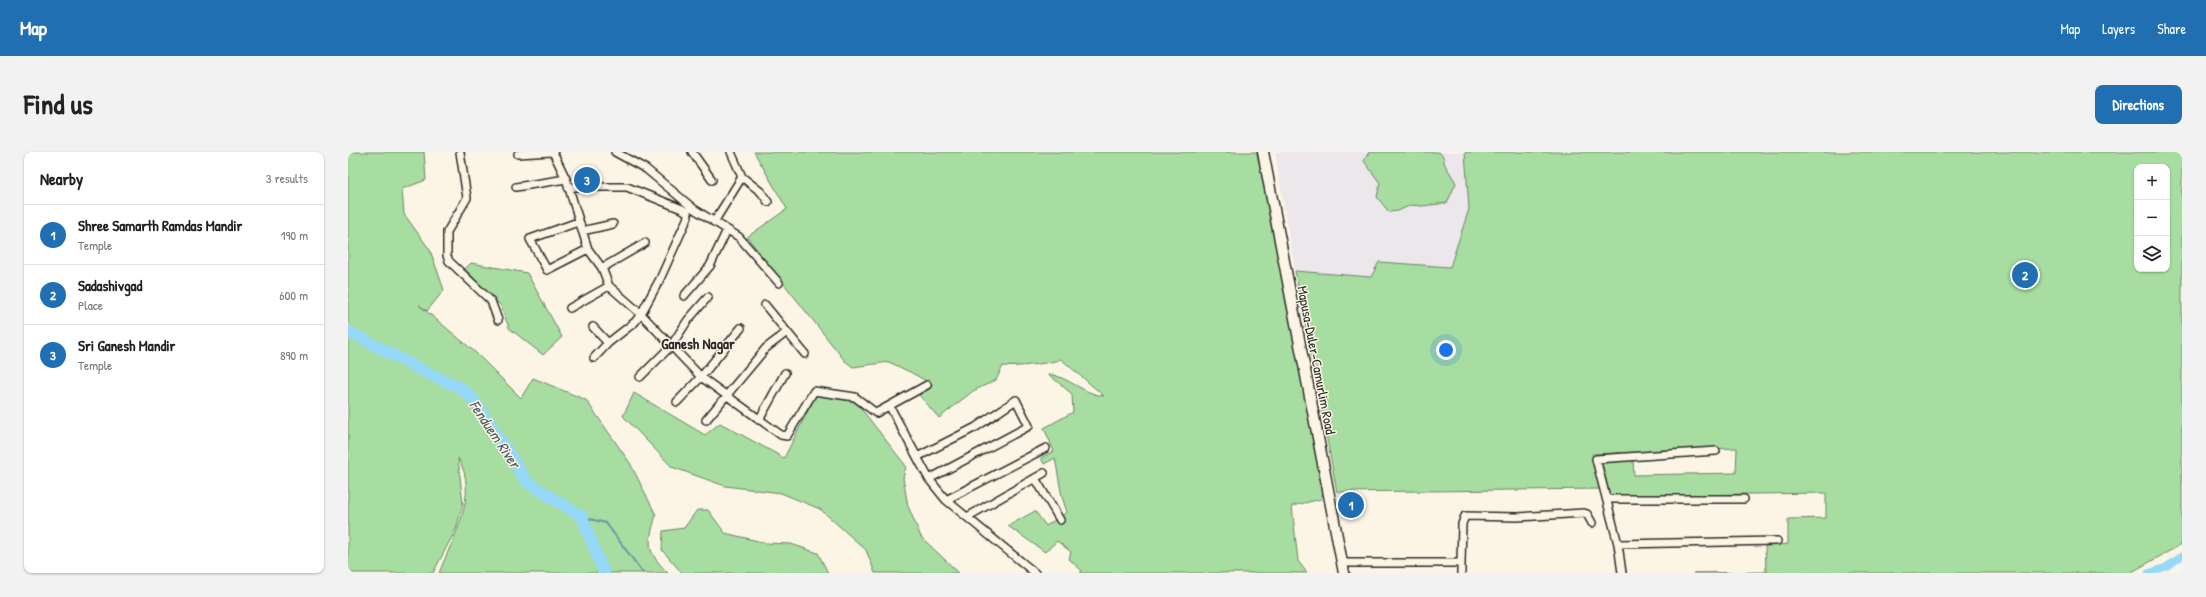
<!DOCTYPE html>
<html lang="en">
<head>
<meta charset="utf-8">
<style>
	:root { --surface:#fff; --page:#f2f2f2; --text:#222; --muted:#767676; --line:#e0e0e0; --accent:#1f6fb2 }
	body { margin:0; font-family:"Patrick Hand",sans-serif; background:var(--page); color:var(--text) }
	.controls { position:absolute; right:12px; top:12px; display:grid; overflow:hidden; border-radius:8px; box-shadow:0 1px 3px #0004 }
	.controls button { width:36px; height:36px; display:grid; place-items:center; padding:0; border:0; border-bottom:1px solid var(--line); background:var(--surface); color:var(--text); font:20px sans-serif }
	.you { position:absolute; left:1098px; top:198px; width:14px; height:14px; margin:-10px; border:3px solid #fff; border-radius:50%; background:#1a73e8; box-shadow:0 0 0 6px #1a73e833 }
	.badge { display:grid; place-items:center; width:26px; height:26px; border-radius:50%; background:var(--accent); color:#fff; font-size:13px; font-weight:700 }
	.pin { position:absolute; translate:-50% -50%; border:2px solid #fff; box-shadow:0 1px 4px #0006 }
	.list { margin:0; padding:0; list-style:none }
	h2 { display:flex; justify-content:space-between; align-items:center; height:52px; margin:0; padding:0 16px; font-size:17px }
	h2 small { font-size:13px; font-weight:400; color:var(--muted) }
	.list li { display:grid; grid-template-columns:26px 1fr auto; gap:12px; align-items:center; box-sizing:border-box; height:60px; padding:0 16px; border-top:1px solid var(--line) }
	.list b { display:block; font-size:15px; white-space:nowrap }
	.list p { margin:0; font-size:13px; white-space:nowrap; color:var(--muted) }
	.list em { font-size:13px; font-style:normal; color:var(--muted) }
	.icon { flex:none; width:22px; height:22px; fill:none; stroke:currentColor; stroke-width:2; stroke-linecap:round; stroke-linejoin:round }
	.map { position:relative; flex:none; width:1834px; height:421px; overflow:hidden; border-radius:8px }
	header { display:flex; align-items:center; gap:24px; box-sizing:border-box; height:56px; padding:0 20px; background:var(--accent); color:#fff }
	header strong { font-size:19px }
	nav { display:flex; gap:22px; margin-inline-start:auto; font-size:14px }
	.intro { display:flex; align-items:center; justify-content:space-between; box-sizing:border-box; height:96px; padding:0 24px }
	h1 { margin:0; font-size:28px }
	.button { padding:10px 18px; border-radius:8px; background:var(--accent); color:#fff; font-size:14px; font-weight:700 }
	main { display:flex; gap:24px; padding:0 24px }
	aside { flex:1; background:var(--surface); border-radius:8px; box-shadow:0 1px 3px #0004 }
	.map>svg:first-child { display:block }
</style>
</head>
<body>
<header>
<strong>Map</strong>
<nav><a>Map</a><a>Layers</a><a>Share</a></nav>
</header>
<div class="intro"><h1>Find us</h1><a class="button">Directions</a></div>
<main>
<aside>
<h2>Nearby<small>3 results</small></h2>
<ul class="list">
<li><span class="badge">1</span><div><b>Shree Samarth Ramdas Mandir</b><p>Temple</p></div><em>190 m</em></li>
<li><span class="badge">2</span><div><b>Sadashivgad</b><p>Place</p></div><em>600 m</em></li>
<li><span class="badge">3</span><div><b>Sri Ganesh Mandir</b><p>Temple</p></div><em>890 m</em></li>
</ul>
</aside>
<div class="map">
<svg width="1834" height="421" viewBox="0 0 1834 421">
	<rect width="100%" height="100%" fill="#fcf5e5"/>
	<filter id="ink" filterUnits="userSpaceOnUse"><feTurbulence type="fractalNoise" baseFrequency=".025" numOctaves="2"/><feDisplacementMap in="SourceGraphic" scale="8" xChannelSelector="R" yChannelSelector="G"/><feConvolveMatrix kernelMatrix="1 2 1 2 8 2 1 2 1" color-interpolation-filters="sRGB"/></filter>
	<g filter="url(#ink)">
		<path fill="#ebe7ea" d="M927,0h190l4,57 -19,59 -71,-6 -7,15 -77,-6z"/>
		<path fill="#a7dda0" stroke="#698466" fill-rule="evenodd" d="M0,0h76l2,28 -24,9 2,25 26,36 14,40 -17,21 -8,-6 56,47 46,46 12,-20 53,22 44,63 26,52c-8,29 -11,35 12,58h-229c14,-36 41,-78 19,-115l5,46 -7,25 -23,44h-85z
			M406,0h507l63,339 -3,8 -29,7 6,55 9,12h-227l2,-2 -13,-12 2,-7 -14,-11 -12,11 -37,-26 27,-15 11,15 21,-14 -5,-15 -7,-39 -11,6 -3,-6 13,-7 -10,-23 29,-16 -1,-18 -24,-20c19,2 35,20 56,22l-43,-37c-7,4 -49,9 -58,7l-7,14 -23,11 -34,27 -20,-23 14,-10 -21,-12 -23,-11 -36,5 -8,-6 -98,-124 40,-28z
			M1021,0h70l5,6v5l12,20 -9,20 -25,3 -11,-1 -13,6 -9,1 -12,-15 3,-14 -16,-22z
			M1117,0h717v392l-52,29h-437l73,-1 -1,-26 23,-2v-25l38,-1v-25l-216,3 -8,-33 31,-3 1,15 102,-2 1,-25 -145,6 12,35 -267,3 -42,-221 76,6 8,-15 71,5 19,-58zM1789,15h30v102h-30z
			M123,111l56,10 35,64 -19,18 -34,-27 -8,-22 -36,-37z
			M286,241l71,42 15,-12 64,35 32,-63 40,7 50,64 -3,12 5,28 13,31 38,36h-84l-9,-23 -46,-41 -39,-16 -56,-7 -53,-19 -49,-51z
			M349,358h11l17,23 41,10 25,1 27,9 10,20h-146l-20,-23 1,-19 21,-3z"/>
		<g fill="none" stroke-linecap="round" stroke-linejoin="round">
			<path stroke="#6b93a6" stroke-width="2" d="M234,365l24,6 37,50"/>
			<path stroke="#96d8f8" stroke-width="7" d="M1800,421l18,-6 16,-11"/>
			<path stroke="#96d8f8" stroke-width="12" d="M0,179l73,39 40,18 14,13 51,80 56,36 22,56"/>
			<g stroke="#2b2b2b" stroke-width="10">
				<path id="street" d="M112,0l7,46 -20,34v24l2,5 42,40 7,19
					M205,0l13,27 22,70 14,19 7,18 32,28 60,63 80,58 6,1 27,-45 41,6 21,16 51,-28
					M267,0l31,17 48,40 45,28 40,46
					M344,0l20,28
					M383,0l11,25 19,15 7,10
					M170,2l34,-2
					M168,35l50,-8
					M220,35h59l55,22 5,3 1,5 -28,62 -19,35 -6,8 -27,21 -15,-16
					M230,70l-48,17 17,31 41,-21
					M366,70l28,-45
					M234,79l31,-7
					M254,116l43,-25
					M336,144l26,-30 17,-36
					M417,153l40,49
					M222,156l39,-22
					M246,206l14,-15
					M292,225l31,-31 17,-26 20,-23
					M329,250l24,-25 40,-49
					M542,255l39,72 17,21 89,73
					M358,268l60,-72 21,-16
					M411,268l26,-47
					M569,305l59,-30 40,-27 13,26 -100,53
					M687,326l25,42
					M1259,347h137
					M598,348l100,-52
					M619,365l77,-44
					M1270,392l159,-3
					M994,411h119v10
					M1113,411l1,-39 3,-8 52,1 67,-4 3,1 5,9
					M1274,421l-4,-29 -22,-85 120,-8"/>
			</g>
			<g stroke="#2b2b2b" stroke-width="13">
				<path id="secondary" d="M915,0l81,421"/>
			</g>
			<use href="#street" stroke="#fcf5e5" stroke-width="7"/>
			<use href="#secondary" stroke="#fcf5e5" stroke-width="10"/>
		</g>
	</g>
	<g text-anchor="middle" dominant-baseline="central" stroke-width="3" stroke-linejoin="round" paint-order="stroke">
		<g font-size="14" fill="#2b2b2b" stroke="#fcf5e5">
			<text transform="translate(969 208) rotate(79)">Mapusa-Duler-Camurlim Road</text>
		</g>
		<g font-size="15" font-weight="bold" fill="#2b2b2b" stroke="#fcf5e5">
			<text x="350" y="191">Ganesh Nagar</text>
		</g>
		<g font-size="15" font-style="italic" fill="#46565e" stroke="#fcf5e5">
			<text transform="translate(147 282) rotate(56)">Fenduem River</text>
		</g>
	</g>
</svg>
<div class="controls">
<button>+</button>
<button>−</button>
<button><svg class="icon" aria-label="layers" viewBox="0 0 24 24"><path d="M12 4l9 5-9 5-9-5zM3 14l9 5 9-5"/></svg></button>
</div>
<div class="you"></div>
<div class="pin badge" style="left:1003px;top:353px">1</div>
<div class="pin badge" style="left:1677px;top:123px">2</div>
<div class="pin badge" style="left:239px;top:28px">3</div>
</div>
</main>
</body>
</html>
